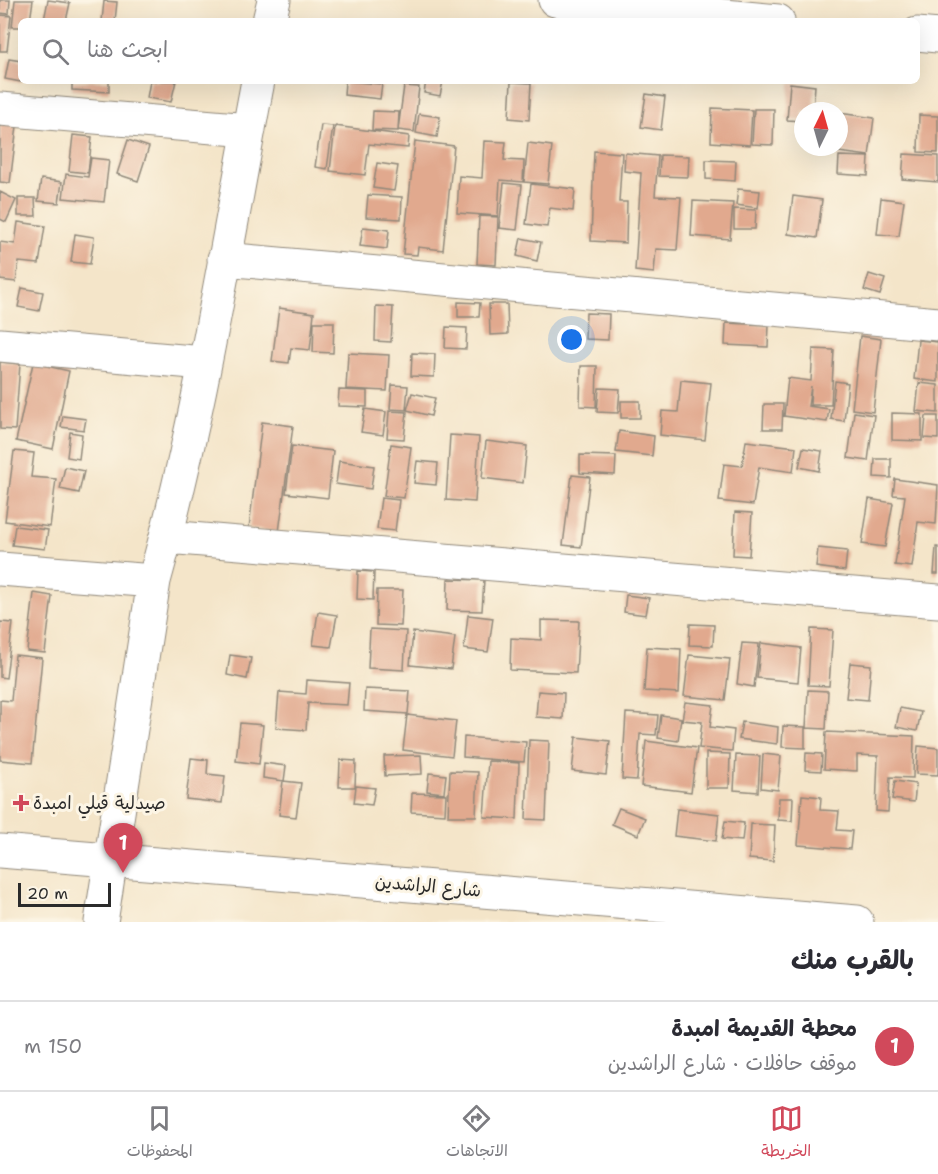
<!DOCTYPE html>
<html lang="ar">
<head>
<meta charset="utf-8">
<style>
	:root { --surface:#fff; --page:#f2f2f3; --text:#2b2b33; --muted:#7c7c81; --line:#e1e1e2; --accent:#d1495b }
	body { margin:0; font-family:"Shantell Sans","Playpen Sans Arabic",sans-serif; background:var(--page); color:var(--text); direction:rtl }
	.compass { position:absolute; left:794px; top:102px; width:54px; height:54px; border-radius:50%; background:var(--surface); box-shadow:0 6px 24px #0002; rotate:5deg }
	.scale { position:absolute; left:18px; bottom:15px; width:93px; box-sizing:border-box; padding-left:6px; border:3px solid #2b2b2b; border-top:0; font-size:16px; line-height:21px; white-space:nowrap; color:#2b2b2b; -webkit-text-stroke:4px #fcf5e5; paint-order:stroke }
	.you { position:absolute; left:572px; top:340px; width:21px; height:21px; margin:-15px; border:4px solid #fff; border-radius:50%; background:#1a73e8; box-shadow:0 0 0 9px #1a73e833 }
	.badge { display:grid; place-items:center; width:39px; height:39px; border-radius:50%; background:var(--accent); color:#fff; font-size:20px; font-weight:700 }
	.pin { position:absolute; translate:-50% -50px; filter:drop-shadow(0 2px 3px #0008) }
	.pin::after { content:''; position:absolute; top:32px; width:21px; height:18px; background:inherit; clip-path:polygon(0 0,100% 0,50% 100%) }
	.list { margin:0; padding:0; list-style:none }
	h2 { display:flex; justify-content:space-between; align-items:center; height:78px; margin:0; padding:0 24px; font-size:26px }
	h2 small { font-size:20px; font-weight:400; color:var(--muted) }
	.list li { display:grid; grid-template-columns:39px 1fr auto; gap:18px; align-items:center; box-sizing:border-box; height:90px; padding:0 24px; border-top:2px solid var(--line) }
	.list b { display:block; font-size:22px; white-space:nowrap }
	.list p { margin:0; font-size:20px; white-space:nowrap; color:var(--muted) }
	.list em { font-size:20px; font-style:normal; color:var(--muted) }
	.icon { flex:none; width:33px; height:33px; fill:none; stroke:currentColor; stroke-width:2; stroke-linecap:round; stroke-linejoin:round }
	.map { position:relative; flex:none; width:938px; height:922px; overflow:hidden; direction:ltr }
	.search { position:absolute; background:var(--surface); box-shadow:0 6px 24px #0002; left:18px; right:18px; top:18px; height:66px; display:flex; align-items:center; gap:15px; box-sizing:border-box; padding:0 21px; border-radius:9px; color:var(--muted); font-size:22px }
	.sheet { height:168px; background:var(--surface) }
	nav { display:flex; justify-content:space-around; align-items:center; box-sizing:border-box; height:84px; border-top:2px solid var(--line); background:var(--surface); font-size:16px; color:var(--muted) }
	nav a { display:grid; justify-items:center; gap:3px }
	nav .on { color:var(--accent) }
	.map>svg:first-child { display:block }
</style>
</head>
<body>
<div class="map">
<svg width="938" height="922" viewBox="0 0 938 922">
	<rect width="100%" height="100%" fill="#fcf5e5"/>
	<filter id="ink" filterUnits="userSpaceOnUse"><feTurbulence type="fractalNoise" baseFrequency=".0167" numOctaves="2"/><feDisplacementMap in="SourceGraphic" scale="12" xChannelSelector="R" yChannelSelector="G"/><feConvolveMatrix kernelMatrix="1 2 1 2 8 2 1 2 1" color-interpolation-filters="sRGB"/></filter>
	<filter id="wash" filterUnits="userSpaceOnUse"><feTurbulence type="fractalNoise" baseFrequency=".008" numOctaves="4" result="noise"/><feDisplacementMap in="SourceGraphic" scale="24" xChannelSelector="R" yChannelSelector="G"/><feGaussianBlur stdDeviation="1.35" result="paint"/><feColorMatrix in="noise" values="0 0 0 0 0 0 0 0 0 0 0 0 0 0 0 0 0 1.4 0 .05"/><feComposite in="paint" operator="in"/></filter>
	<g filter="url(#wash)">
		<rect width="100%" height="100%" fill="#f4e5c9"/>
		<g id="blocks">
			<path fill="#e1a98e" d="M0,0h10l-1,14 -9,-1z
				M15,0h18l-3,21h-9v6h-9z
				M48,0l22,3 -4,18 -22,-1z
				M104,1l13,1 -2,19h-13z
				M0,15l11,1 -4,35h-7z
				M9,59l12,2v21l-16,-3z
				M72,81h37v11l-37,-2z
				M150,81h26l-5,21 -24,-4z
				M345,81l37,3 -2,15 -36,-4z
				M426,81h17l-3,15 -16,-3z
				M511,82l20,1 -2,37 -20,-2z
				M790,83l25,3 -2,25h-10v10l-16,-1z
				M404,86l15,1 -5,45 -16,-2z
				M646,94l19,3 -4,33 -20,-3z
				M712,108l40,2 -2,35 -39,-3z
				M754,109h20l-1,36 -21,-1z
				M373,111l26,1 -1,19 -26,-1z
				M839,113l35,5 -5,38 -38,-5v-4h8z
				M419,114l21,3 -3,20 -21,-4z
				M919,115l19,1v37l-20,-1z
				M0,123l17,3 -7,57 -10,-1z
				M321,125l12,1 -6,43 -12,-2z
				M335,126l74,10 -1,12 -39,-4 -4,31 -35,-4z
				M73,135l19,2 -4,36 -19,-2z
				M128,140l21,7 -11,34 -21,-7z
				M415,141l39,5 -11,104 -25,-3 -1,8 -14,-1z
				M484,141l22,1 -2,18 20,1 -1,21 -23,-2 -2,36 -41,-3 2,-37 23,2z
				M528,143l24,3 -4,38 -24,-2z
				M594,151l28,2 -3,49h8l-1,41 -35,-2z
				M625,153l33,3 -3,40 26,1 -4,53 -21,-1 -2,24 -19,-2 6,-98 -17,-2z
				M904,154l34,2v26l-36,-3z
				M660,155l29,1 -1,21 -29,-1z
				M839,156l30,1 -1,19 -30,-2z
				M91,158l18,2 -5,42 -41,-4 3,-24 22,3z
				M706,160l30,1 -1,20 -29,-2z
				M377,163l21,3 -4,25 -21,-3z
				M41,179l21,3 -3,21 -21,-2z
				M504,183l18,2 -5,45 -18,-2z
				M531,184l44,5 -2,22 -23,-3 -3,19 -21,-3z
				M738,189l22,2 -2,17 -22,-3z
				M0,192l16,8 -10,22 -6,-3z
				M368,195l34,2 -1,22 -35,-2z
				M793,196l29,4 -5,38 -29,-4z
				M18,198h17l1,18h-18z
				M881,198l23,3 -5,35 -22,-2z
				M693,201l40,2 -3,36 -39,-3z
				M734,209l22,1 -1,19h-21z
				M479,216l19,1 -2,48 -19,-1z
				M18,222l27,4 -6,38 -20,-2 -3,20 -16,-2v-38l15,2z
				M363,227l26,3 -2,19 -27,-3z
				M75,234l19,3 -4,27 -19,-2z
				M521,238l20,4 -4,19 -20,-5z
				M869,274l16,5 -5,16 -16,-5z
				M22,288l21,4 -4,19 -21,-4z
				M458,302l22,1 -1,14h-21z
				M489,304h18l1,30 -18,1z
				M376,306l17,1 -2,35 -16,-1z
				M279,308l35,5 -4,37 -19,-2 -2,15 -17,-2z
				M586,313l23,1 -1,26 -23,-1z
				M314,322h20l-1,31 -20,-1z
				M726,323l43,2 -1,22 -43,-2z
				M446,327l21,1 -1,21 -21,-1z
				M860,336l21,3 -8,73 -21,-3z
				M918,340l20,2v40l-24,-3z
				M813,349l21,1 -3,55h-21l1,-19 -3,20 21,3 -2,13 -43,-6 4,-38 23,3z
				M348,353l41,2 -2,36 -41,-2z
				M412,353l23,1 -1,23 -23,-1z
				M0,362l20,2 -5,66 -15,-1z
				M33,363l36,8 -16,78 -37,-8z
				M581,366h16l-1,41 -16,-1z
				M681,380l30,3 -6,57 -45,-5 2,-24 16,1z
				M835,381l13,2 -4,38 -13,-2z
				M919,383l19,2v28l-22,-2z
				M392,385l16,1 -2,24 -16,-1z
				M599,388l21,1 -2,24 -21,-1z
				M339,390l28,1v16l-29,-1z
				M412,393l23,5 -4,18 -24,-6z
				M621,401h19v17h-19z
				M764,404h19l-1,25h-19z
				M365,409l21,3 -3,23 -22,-3z
				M389,411l18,1 -3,27 -17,-1z
				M854,412l20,3 -6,46 -20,-3z
				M892,413l30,1v27l-30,-1z
				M63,416l23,3 -2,11 -23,-3z
				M926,416h12v23l-14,-1z
				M262,422l31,4 -14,106 -30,-4z
				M619,431l35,5 -2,20 -36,-4z
				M70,432l12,2 -3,25 -12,-2z
				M450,435l29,2 -4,65 -29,-2z
				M486,441l41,5 -4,37 -41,-5z
				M746,441l50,6 -3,25 -34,-5 -6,38 -34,-4 5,-37 18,2z
				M391,444l20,3 -7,51 -20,-2z
				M292,446l41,5 -5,47 -42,-5z
				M803,448l19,3 -3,20 -20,-4z
				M14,451l20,2 -3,24 25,2 -6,48 -45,-6z
				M580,455l36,1 -1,19 -35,-2z
				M875,459h16v19l-17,-1z
				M339,461l35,5 -3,23 -35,-5z
				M417,461l21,2 -2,22 -22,-2z
				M65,467l19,4 -5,22 -19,-4z
				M572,475l18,2 -9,70 -18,-2z
				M895,479l43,6 -2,39 -18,-2 -6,45 -17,-2 10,-69 -12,-1z
				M381,498l18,2 -4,31 -18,-2z
				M869,499l24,4 -8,44 -23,-3z
				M735,512l17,1 -3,43 -16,-1z
				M15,526l33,4 -3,19 -33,-4z
				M936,547h2v27h-4z
				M818,548l29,3 -2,20 -29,-4z
				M358,571l16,1 -1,28 -16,-1z
				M448,579l36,1 -2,31 -35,-1z
				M377,590h26l-2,36 -25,-1z
				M34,593l18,3 -7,57 -18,-2z
				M626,595l23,3 -3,17 -22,-3z
				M318,612l19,3 -6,32 -18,-2z
				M468,615l25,3 -5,34 -24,-3z
				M541,620l38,1 -3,52 -66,-3 1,-32 30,2z
				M0,622l13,1 -7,55 -6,-1z
				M690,624l24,1 -1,21 -24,-1z
				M370,629l36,2 -2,39 -36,-2z
				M811,629l22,1 -4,56 -21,-1z
				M413,632l42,5 -4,32 -41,-4z
				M742,643l17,1 -5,43 -17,-3z
				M761,643l40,5 -3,34 -41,-4z
				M647,647l34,2 -2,44 -35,-2z
				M15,655l27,3 -10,105 -32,-3v-60l11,1z
				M230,655l21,3 -4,21 -20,-4z
				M689,655l41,4 -5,41 -41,-4z
				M850,663l21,2 -3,35 -22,-2z
				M307,680l42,3 -2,22 -39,-2 -2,27 -30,-2 3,-36 27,2z
				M365,689l45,2 -2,23 -44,-3z
				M808,690l20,1 -2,38 -20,-1z
				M538,691l26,2 -1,26 -27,-2z
				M685,702l28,3 -3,22 24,3 -2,21 -33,-3 3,-26 -20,-2z
				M900,708l21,4 -4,19 -21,-4z
				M626,713l32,2 -2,20 -16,-1 -3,46 -15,-1z
				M407,715l49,6 -4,35 -49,-6z
				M661,715l20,3 -3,23 -20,-3z
				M742,722l36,5 -1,17 -38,-5z
				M240,723l23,2 -4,39 -23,-3z
				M783,726l22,1v21l-23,-1z
				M826,732l88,4 -1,42 -23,-1 -2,35 -12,-1 2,-55 -21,-1v16l-33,-2z
				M464,737l62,5 -2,20 -61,-5z
				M576,737l34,4 -4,34 -34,-4z
				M529,740l20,1 -3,79 -20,-1z
				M646,741l51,7 -6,44 -50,-6z
				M918,746l20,2v27l-22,-1z
				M706,753l24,1 -1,34h-23z
				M806,753l16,1 -1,17 -16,-1z
				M763,754l18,2 -3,34 -17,-2z
				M421,755l1,19 -37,2 -1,-20z
				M736,755l24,1 -2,36 -24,-2z
				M191,758l17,2 -1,14 18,2 -3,27 -36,-4z
				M340,760l16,1 -1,26h-16z
				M488,761l31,2 -2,56 -33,-2z
				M264,763l22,3 -2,15 -21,-3z
				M450,771l28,1 -2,44h-28z
				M429,773l17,2 -2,18 -17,-2z
				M283,781l18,2 -5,34 -17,-2z
				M895,781l21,3 -2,18 -22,-3z
				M356,786l19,2 -3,17 -18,-2z
				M412,793l34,1 -1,20 -34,-2z
				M802,795l19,2 -1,13 19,1 -2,19 15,1 -2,18 -52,-4z
				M779,798h14l-1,23 -14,-1z
				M619,808l26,10 -7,17 -26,-11z
				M677,809l42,5 -3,27 -42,-5z
				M725,821l19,2 -2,18 -20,-2z
				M751,824l24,1 -2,36 -24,-2z"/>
		</g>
	</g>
	<g filter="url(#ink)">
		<use href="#blocks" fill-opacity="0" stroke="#90887a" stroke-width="1.5"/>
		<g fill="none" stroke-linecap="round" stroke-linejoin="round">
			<g stroke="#90887a" stroke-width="35">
				<path id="minor" d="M555,0l223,21
					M269,21l5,-21
					M917,34l21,2
					M0,109l249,21
					M224,259l714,65
					M0,345l204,18
					M167,537l771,64
					M0,569l154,12
					M0,851l857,71
					M101,922l53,-341c46,-164 72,-333 104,-500"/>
			</g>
			<use href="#minor" stroke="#fff" stroke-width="33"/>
		</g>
	</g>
	<path fill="#d1495b" stroke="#fcf5e5" stroke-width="2" d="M18 794h6v6h6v6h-6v6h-6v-6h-6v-6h6z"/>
	<g text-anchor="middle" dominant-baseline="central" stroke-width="6" stroke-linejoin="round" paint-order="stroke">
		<g font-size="18" fill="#2b2b2b" stroke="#fcf5e5" text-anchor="start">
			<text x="33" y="803">صيدلية قيلي امبدة</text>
		</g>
		<g font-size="18" fill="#2b2b2b" stroke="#fcf5e5">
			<text transform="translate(428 886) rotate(5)">شارع الراشدين</text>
		</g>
	</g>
</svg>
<svg class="compass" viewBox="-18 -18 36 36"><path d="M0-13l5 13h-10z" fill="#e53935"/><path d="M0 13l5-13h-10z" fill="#7c7c81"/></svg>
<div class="scale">20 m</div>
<div class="you"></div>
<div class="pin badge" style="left:123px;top:873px">1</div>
<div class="search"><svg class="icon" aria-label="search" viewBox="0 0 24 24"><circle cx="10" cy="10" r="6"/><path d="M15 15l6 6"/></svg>ابحث هنا</div>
</div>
<section class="sheet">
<h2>بالقرب منك<small></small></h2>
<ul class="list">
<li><span class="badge">1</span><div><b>محطة القديمة امبدة</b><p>موقف حافلات · شارع الراشدين</p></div><em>150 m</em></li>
</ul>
</section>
<nav>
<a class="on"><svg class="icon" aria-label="map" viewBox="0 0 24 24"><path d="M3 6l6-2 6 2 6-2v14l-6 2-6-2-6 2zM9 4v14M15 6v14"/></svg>الخريطة</a>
<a><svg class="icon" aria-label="directions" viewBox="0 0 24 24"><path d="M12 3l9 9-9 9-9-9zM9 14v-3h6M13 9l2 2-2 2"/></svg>الاتجاهات</a>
<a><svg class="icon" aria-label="saved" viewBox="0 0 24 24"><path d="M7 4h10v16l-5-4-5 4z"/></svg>المحفوظات</a>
</nav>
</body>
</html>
